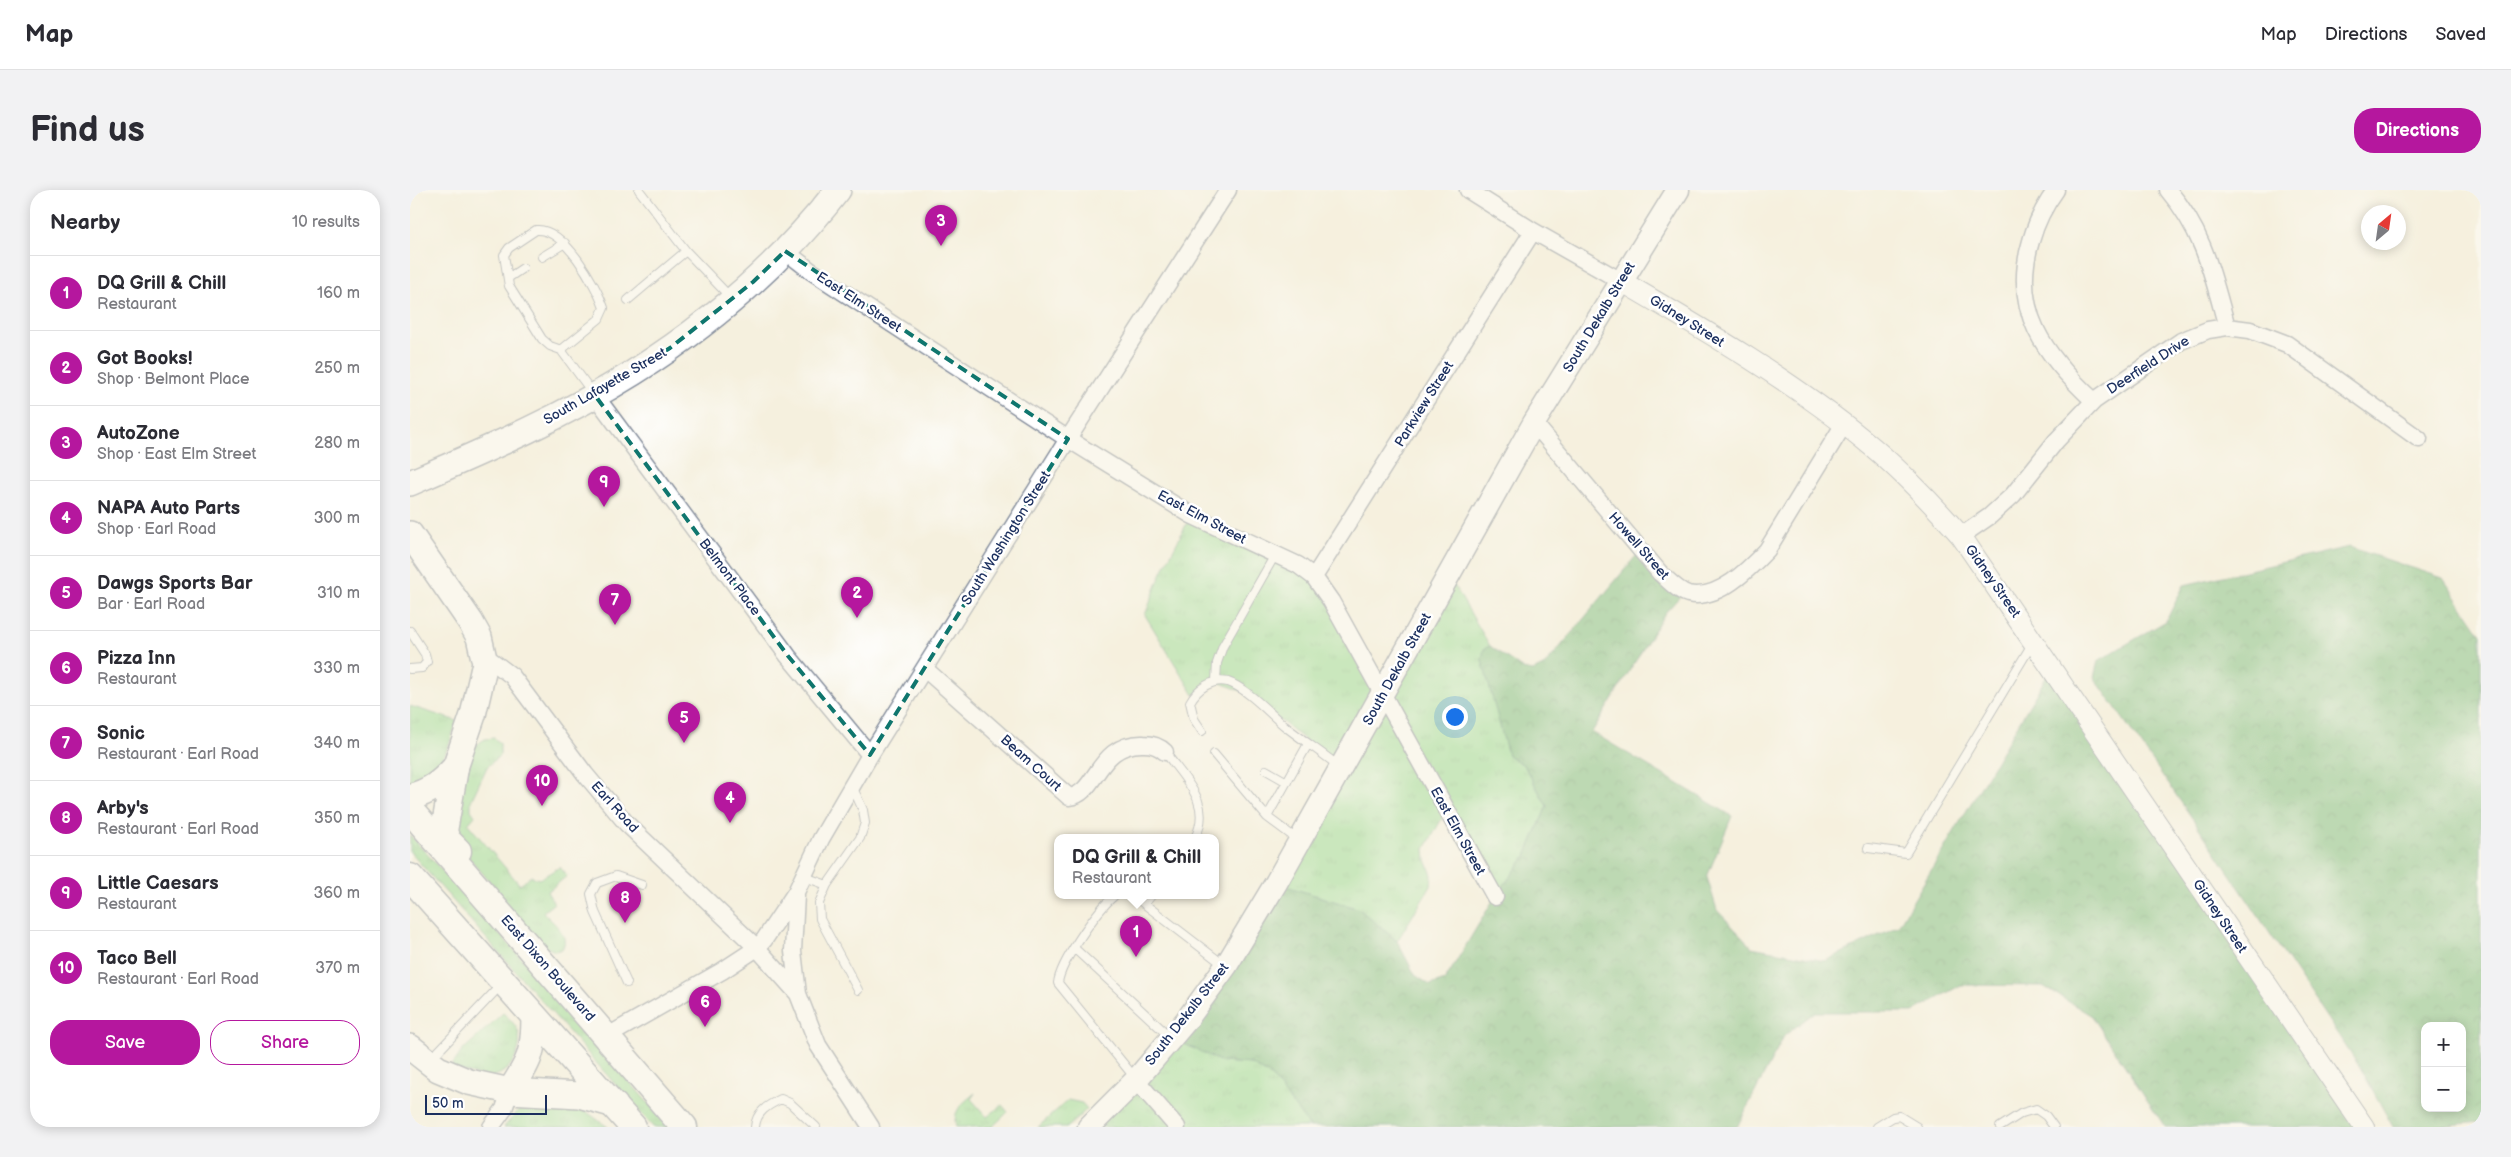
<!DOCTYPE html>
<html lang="en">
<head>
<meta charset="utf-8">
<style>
	:root { --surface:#fff; --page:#f2f2f3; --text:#2b2b33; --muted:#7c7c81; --line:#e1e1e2; --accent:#b5179e }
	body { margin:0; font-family:"Balsamiq Sans",sans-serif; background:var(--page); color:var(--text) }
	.controls { position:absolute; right:15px; bottom:15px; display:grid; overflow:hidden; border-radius:10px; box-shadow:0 2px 12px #0003 }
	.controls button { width:45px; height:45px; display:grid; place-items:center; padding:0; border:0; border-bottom:1px solid var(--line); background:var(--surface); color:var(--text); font:25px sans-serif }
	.compass { position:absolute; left:1951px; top:15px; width:45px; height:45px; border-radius:50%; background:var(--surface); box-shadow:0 2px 12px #0003; rotate:29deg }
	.scale { position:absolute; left:15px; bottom:12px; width:122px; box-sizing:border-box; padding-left:5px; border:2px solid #1b2f5e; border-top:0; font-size:14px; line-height:18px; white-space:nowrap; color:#1b2f5e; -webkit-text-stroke:4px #fff; paint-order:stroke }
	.you { position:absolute; left:1044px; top:526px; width:18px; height:18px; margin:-12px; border:4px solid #fff; border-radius:50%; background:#1a73e8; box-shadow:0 0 0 8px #1a73e833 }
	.badge { display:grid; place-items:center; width:32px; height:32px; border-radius:50%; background:var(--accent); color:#fff; font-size:16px; font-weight:700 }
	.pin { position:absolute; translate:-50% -41px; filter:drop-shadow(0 1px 2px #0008) }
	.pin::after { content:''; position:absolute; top:26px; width:18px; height:15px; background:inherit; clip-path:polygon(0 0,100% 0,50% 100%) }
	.popup { position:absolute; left:644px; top:644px; width:165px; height:65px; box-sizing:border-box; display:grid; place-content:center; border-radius:10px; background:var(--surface); filter:drop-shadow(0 1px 4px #0005); font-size:16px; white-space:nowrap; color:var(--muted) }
	.popup b { font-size:19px; color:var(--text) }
	.popup::after { content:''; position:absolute; left:50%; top:100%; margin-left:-10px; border:10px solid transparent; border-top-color:var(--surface) }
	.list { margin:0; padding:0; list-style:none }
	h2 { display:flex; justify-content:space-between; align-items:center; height:65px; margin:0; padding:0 20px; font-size:21px }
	h2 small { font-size:16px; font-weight:400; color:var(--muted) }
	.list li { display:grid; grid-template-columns:32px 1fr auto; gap:15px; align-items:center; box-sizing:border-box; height:75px; padding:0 20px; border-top:1px solid var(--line) }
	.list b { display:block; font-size:19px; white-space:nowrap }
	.list p { margin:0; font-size:16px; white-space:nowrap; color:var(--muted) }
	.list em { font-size:16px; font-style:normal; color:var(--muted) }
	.actions { display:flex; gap:10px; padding:15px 20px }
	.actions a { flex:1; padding:11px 0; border:1px solid var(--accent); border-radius:20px; text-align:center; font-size:18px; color:var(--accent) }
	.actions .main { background:var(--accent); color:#fff }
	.map { position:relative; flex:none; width:2071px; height:937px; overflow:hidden; border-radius:20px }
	header { display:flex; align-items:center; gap:30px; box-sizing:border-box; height:70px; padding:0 25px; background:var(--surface); border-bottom:1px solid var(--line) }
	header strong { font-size:24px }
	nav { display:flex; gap:28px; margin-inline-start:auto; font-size:18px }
	.intro { display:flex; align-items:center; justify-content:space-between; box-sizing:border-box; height:120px; padding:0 30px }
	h1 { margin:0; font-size:35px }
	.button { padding:12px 22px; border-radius:20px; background:var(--accent); color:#fff; font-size:18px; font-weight:700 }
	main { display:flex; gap:30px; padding:0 30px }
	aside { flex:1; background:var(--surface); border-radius:20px; box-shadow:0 2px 12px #0003 }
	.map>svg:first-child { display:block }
</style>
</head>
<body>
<header>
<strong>Map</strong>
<nav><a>Map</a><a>Directions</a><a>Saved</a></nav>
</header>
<div class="intro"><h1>Find us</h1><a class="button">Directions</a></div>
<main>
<aside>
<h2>Nearby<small>10 results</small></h2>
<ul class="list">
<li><span class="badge">1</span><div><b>DQ Grill &amp; Chill</b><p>Restaurant</p></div><em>160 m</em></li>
<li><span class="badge">2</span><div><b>Got Books!</b><p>Shop · Belmont Place</p></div><em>250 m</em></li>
<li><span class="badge">3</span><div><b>AutoZone</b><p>Shop · East Elm Street</p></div><em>280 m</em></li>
<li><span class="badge">4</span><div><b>NAPA Auto Parts</b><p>Shop · Earl Road</p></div><em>300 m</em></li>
<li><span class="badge">5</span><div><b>Dawgs Sports Bar</b><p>Bar · Earl Road</p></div><em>310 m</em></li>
<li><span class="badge">6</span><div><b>Pizza Inn</b><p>Restaurant</p></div><em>330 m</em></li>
<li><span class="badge">7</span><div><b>Sonic</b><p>Restaurant · Earl Road</p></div><em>340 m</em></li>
<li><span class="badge">8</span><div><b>Arby's</b><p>Restaurant · Earl Road</p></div><em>350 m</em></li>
<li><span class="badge">9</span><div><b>Little Caesars</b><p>Restaurant</p></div><em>360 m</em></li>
<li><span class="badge">10</span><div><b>Taco Bell</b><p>Restaurant · Earl Road</p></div><em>370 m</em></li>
</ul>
<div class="actions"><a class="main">Save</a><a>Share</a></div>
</aside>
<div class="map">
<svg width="2071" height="937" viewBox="0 0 2071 937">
	<defs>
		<pattern id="grass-tufts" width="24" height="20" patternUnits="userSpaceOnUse" patternTransform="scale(1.25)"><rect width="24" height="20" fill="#96dc95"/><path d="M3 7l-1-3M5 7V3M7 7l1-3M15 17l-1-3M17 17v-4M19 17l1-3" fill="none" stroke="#81bd83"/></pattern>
		<pattern id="forest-crowns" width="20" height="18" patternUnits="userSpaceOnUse" patternTransform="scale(1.25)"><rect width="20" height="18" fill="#78bc7e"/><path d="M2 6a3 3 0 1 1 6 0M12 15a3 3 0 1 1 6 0" fill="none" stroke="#62996a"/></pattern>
	</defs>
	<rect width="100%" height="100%" fill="#fff"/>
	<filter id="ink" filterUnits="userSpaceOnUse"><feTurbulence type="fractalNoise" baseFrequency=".02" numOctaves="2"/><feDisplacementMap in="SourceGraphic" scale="10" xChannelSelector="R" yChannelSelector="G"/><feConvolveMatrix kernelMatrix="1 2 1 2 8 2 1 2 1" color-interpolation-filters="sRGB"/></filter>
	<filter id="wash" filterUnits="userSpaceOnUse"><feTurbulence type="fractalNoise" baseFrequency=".0096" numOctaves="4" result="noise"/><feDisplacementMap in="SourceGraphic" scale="20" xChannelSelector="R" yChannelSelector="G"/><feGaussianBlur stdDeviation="1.12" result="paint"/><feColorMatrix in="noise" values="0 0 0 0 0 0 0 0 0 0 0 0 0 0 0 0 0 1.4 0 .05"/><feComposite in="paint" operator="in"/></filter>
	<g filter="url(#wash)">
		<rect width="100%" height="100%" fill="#f5f0de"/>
		<path fill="url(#grass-tufts)" stroke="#58867a" d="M781,325l123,62 68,118 67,-118 41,69 -6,3 24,106 16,10 23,41 -21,50 -31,41 -49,-86 -21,38 1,11 6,15 -1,11 -34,55 -38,-32 -83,-26 65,-115 -97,-76 -28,-11 -22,14 -49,-80 17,-43z
			M0,516l47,15c-11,33 -15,49 -47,65z
			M84,548l6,5v12l-13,12 -16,34v9l4,6 -7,8 52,61 11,-9 8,3 21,-12 7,9 -20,16 7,11 -11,9c9,10 28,23 19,37l-7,2 -7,-3 -19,-13 -33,-46 -37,-43 -5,-29 2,-14 20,-58 9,-6z
			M0,645l131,145 128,147h-16l-243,-275z
			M93,823c6,5 12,11 15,18 6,19 -8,45 -30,46 -11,0 -26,-7 -37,-10l11,-16z
			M762,848l50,24 30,2 20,13 38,50h-221z
			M565,903l-4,6 16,18 15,-12 6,7 -16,15h-36c-4,-17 7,-24 19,-34z
			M148,909l30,14 20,14h-104l23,-26z
			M658,910l14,3 5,6 -19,18h-30z"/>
		<path fill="url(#forest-crowns)" stroke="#4a766e" fill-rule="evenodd" d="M1939,357l94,31 38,56v488l-51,5h-37l-32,-58 -162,-241 -105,-151 4,-16 68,-40 18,-36zM2015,836h37v82h-37z
			M1231,360l43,42 -19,21 -73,119 140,84 -25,61 10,33 35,37 73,14 73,-35 154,-259 312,460h-199l-73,-111 -49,-30 -82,-1 -48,27h-98l-31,24 -47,91h-427l-38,-50 -20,-13 -30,-2 -50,-24 104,-155 83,26 38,32 18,34 15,10 15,-5 50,-83 31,-41 21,-50 -23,-41 -16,-10 -26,-95 2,-11 6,-3 33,23 10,2 12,-6z"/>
	</g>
	<g filter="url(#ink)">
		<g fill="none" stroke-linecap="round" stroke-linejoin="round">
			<g stroke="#88909e" stroke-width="10">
				<path id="service" d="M229,0l47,61 45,47
					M132,67l23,-14
					M98,88l15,-10
					M218,110l58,-49
					M151,160l38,-31 5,-11c-8,-23 -40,-81 -68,-78l-27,18 -5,7 5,31 33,53 8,7 11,4 31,42
					M0,441l15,23 2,8 -5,6 -12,1
					M806,491l1,-18 6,-17 52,-91
					M792,541l-8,-12 -4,-17c7,-13 22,-24 38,-20 19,6 43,33 58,45 18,14 36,26 54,40
					M755,562c20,28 48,51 30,86
					M804,564l53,63 31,23
					M856,580l21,12
					M442,596l11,24 2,13 -5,15 -33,47 -8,18 1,16 38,71
					M857,627l41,-73
					M1458,658l38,5 126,-209
					M392,686l25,9
					M704,706c-16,13 -54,67 -56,87l77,95
					M724,706l90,69
					M734,714l7,-8
					M664,758l96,89
					M217,793l-32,-71 -4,-18 6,-11 19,-7 26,9
					M21,869l69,-73
					M345,937c1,-15 13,-22 26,-28l9,4 26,24
					M1467,937l16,-10 6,-1 18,11
					M1590,937l22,-14 14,-4 10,7 8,11"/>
			</g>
			<g stroke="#88909e" stroke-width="19">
				<path id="minor" d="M1058,0l65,41 88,50
					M1646,0c-11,15 -20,33 -25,51 -21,69 14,115 63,160
					M1758,0c37,44 44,84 59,137
					M375,61l26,20 257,168 123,76 107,50 16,12 17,24 164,296
					M184,204l194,262 82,99
					M1124,233l126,150c8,7 18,18 28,21 30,7 61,-25 79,-44l77,-126
					M1551,346l29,-20 23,-21 43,-54 38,-40 87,-60 27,-11 19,-3 23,3 37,14 132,95
					M904,387l219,-346
					M74,469l8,2 20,15 73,98 42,50 130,124 41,46 20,51 53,82
					M515,479l144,128c28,-2 28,-55 75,-53 9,0 15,2 21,8
					M386,705l-3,56 5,43
					M196,847l116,-66 35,-23 7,-8 32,-48 25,-53 49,-84 198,-316 160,-249
					M726,890l41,47
					M81,937l13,-18 6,-18"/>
			</g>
			<g stroke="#88909e" stroke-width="22">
				<path id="tertiary" d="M1211,91c82,48 170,99 243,159 36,29 67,62 97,96l403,591"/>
			</g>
			<g stroke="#88909e" stroke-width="25">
				<path id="secondary" d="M679,937l47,-47 50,-59 40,-55 50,-83 258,-460 144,-233"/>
			</g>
			<g stroke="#88909e" stroke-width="28">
				<path id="primary" d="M0,293c76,-33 153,-66 223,-110 78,-49 149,-111 205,-183
					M0,344l60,87 9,16 6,26 -12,52 -18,53
					M0,857l28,22 31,13 41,9 69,4 36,10
					M100,901c19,-29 24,-38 24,-74"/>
			</g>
			<g stroke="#88909e" stroke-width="29">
				<path id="trunk" d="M45,578l-11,63 3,9 11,11
					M0,607c20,-5 31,-14 45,-29
					M0,620l274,317
					M0,687l223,250"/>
			</g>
			<use href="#service" stroke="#fff" stroke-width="8"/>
			<use href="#minor" stroke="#fff" stroke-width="16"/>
			<use href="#tertiary" stroke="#fff" stroke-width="20"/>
			<use href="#secondary" stroke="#fff" stroke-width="22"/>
			<use href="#primary" stroke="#fff" stroke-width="25"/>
			<use href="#trunk" stroke="#fff" stroke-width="26"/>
		</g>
	</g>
	<path d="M0 0H2071V937H0ZM375,61l283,188 -198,316 -82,-99 -194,-262 76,-46 83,-66z" fill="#f5f0de" fill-opacity=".55" fill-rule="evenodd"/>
	<path fill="none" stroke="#0f766e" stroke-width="4" stroke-dasharray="10 6" stroke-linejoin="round" d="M375,61l283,188 -198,316 -82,-99 -194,-262 76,-46 83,-66z"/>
	<g text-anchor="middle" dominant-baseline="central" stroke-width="5" stroke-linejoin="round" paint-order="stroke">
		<g font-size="14" fill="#1b2f5e" stroke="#fff">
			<text transform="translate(449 112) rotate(33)">East Elm Street</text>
			<text transform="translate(1189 127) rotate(-59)">South Dekalb Street</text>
			<text transform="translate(1277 131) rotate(32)">Gidney Street</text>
			<text transform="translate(1738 175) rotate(-33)">Deerfield Drive</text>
			<text transform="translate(195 196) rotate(-30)">South Lafayette Street</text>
			<text transform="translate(1014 214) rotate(-58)">Parkview Street</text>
			<text transform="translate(792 327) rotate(28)">East Elm Street</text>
			<text transform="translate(596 348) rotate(-58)">South Washington Street</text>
			<text transform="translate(1229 356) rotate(49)">Howell Street</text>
			<text transform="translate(320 387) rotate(53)">Belmont Place</text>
			<text transform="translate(1583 391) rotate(55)">Gidney Street</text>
			<text transform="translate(987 479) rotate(-61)">South Dekalb Street</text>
			<text transform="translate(621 573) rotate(42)">Beam Court</text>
			<text transform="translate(205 617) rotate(48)">Earl Road</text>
			<text transform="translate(1048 641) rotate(61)">East Elm Street</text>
			<text transform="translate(1810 726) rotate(56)">Gidney Street</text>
			<text transform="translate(138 778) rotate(49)">East Dixon Boulevard</text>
			<text transform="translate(777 824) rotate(-52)">South Dekalb Street</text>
		</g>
	</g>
</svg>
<div class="controls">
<button>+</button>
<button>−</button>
</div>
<svg class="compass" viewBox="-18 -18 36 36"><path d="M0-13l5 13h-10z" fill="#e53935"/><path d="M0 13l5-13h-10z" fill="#7c7c81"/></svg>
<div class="scale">50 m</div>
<div class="you"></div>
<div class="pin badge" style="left:726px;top:767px">1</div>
<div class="popup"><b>DQ Grill &amp; Chill</b>Restaurant</div>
<div class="pin badge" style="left:447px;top:428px">2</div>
<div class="pin badge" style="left:531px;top:56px">3</div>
<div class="pin badge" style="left:320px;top:633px">4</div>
<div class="pin badge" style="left:274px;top:553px">5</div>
<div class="pin badge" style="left:295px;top:837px">6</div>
<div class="pin badge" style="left:205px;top:435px">7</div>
<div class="pin badge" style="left:215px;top:733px">8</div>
<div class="pin badge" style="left:194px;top:317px">9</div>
<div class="pin badge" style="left:132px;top:616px">10</div>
</div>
</main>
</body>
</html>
